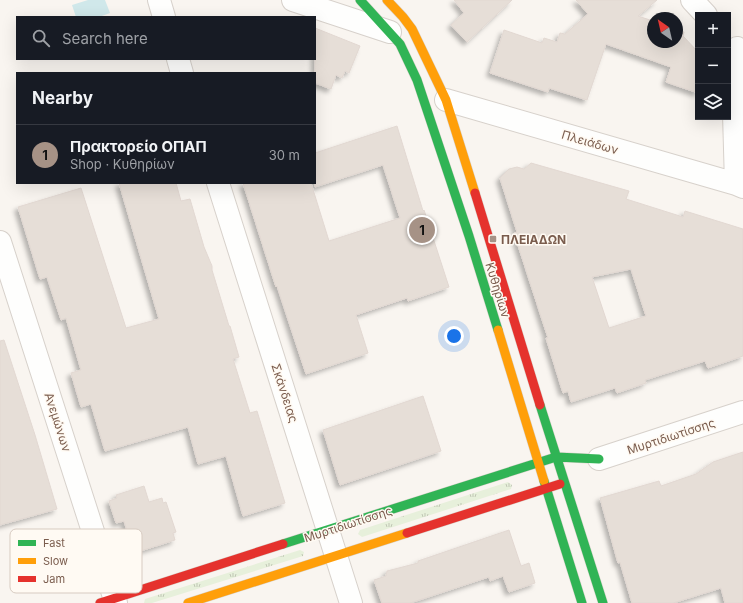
<!DOCTYPE html>
<html lang="en">
<head>
<meta charset="utf-8">
<style>
	:root { --surface:#171b24; --page:#20242c; --text:#f1f3f6; --muted:#9ea1a6; --line:#363941; --accent:#a69286 }
	body { margin:0; font-family:Inter,sans-serif; background:var(--page); color:var(--text) }
	.controls { position:absolute; right:12px; top:12px; display:grid; overflow:hidden; border-radius:0px; box-shadow:0 4px 16px #0002 }
	.controls button { width:36px; height:36px; display:grid; place-items:center; padding:0; border:0; border-bottom:1px solid var(--line); background:var(--surface); color:var(--text); font:20px sans-serif }
	.compass { position:absolute; left:647px; top:12px; width:36px; height:36px; border-radius:50%; background:var(--surface); box-shadow:0 4px 16px #0002; rotate:326deg }
	.you { position:absolute; left:454px; top:336px; width:14px; height:14px; margin:-10px; border:3px solid #fff; border-radius:50%; background:#1a73e8; box-shadow:0 0 0 6px #1a73e833 }
	.badge { display:grid; place-items:center; width:26px; height:26px; border-radius:50%; background:var(--accent); color:#111; font-size:13px; font-weight:700 }
	.pin { position:absolute; translate:-50% -50%; border:2px solid #fff; box-shadow:0 1px 4px #0006 }
	.list { margin:0; padding:0; list-style:none }
	h2 { display:flex; justify-content:space-between; align-items:center; height:52px; margin:0; padding:0 16px; font-size:17px }
	h2 small { font-size:13px; font-weight:400; color:var(--muted) }
	.list li { display:grid; grid-template-columns:26px 1fr auto; gap:12px; align-items:center; box-sizing:border-box; height:60px; padding:0 16px; border-top:1px solid var(--line) }
	.list b { display:block; font-size:15px; white-space:nowrap }
	.list p { margin:0; font-size:13px; white-space:nowrap; color:var(--muted) }
	.list em { font-size:13px; font-style:normal; color:var(--muted) }
	.icon { flex:none; width:22px; height:22px; fill:none; stroke:currentColor; stroke-width:2; stroke-linecap:round; stroke-linejoin:round }
	.map { position:relative; flex:none; width:743px; height:603px; overflow:hidden }
	.search { position:absolute; background:var(--surface); box-shadow:0 4px 16px #0002; left:16px; top:16px; width:300px; height:44px; display:flex; align-items:center; gap:10px; box-sizing:border-box; padding:0 14px; border-radius:0px; color:var(--muted); font-size:15px }
	.panel { position:absolute; background:var(--surface); box-shadow:0 4px 16px #0002; left:16px; top:72px; width:300px; height:112px; border-radius:0px }
	.map>svg:first-child { display:block }
</style>
</head>
<body>
<div class="map">
<svg width="743" height="603" viewBox="0 0 743 603">
	<defs>
		<pattern id="grass-tufts" width="24" height="20" patternUnits="userSpaceOnUse"><rect width="24" height="20" fill="#e7f0db"/><path d="M3 7l-1-3M5 7V3M7 7l1-3M15 17l-1-3M17 17v-4M19 17l1-3" fill="none" stroke="#c0c6b4"/></pattern>
		<filter id="shadow"><feDropShadow dx="-3.5" dy="3.5" stdDeviation="2" flood-color="#0004"/></filter>
	</defs>
	<rect width="100%" height="100%" fill="#f9f5f0"/>
	<path fill="url(#grass-tufts)" d="M508,482l4,3 -1,4 -149,48 -4,-3 2,-4z
		M300,550l4,2 -1,4 -151,47h-8l1,-4z"/>
	<path fill="#d0e8ea" d="M88,0h17l5,13 -11,4h-23l-4,-12z"/>
	<path fill="#e6ded7" stroke="#e2d8d2" fill-rule="evenodd" filter="url(#shadow)" d="M454,0h58l-45,42 -16,-17 13,-12z
		M576,0h81l-19,16 15,5v21h24v-12l7,2 -1,4 15,16v41l-32,-11 5,-15 -65,-23 -19,56 -38,-12 -1,4 -58,-19 14,-43 38,13 2,-5 13,4 3,-9 5,1 23,-20z
		M315,28l45,18 -11,27 -4,-2 -3,7 -6,-3 -5,14 -16,-6z
		M397,126l26,85 1,-1 25,77 -41,14 -1,-3 -51,17 12,38 -62,21 -29,-88 -1,1 -33,-104h68l18,58 71,-23 -17,-53 -68,22v-34z
		M531,163l98,28 -3,8 57,18 2,-6 58,18v127l-35,12 -3,-7 -60,19 1,3 -29,10 -2,-5 -44,14 -3,-11 -5,2 -17,-55h2l-34,-105 3,-1 -17,-54 9,-9 8,-2 7,2zM631,269l15,47 -37,12 -17,-51z
		M119,183h57l5,18 9,-2 14,48 8,19v4l17,56h1l9,31 -6,2 17,54 7,-2 28,92 -42,13 -17,-60 -28,8 -10,-37 -83,24 -14,-47 -10,3 -10,-34 10,-3 -15,-52 -5,2 -14,-43 -7,2 -22,-72 63,-19 45,140 33,-9z
		M4,340l31,95 22,74 -57,16v-184z
		M423,396l18,55 -101,34 -17,-55z
		M743,452v151h-18l-4,-15 -48,15h-41l-12,-41 -2,1 -18,-65 59,-17 2,5 35,-12 17,-12z
		M144,486l5,16 13,-4 1,5 3,-1 10,30 -3,1 2,7 -41,13 -10,-32 -8,2 -7,-22 8,-3 -1,-3z
		M509,530l12,36 8,-3 6,20 -26,9 -6,-16 -13,5 -1,-4 -79,26h-28l-8,-23 12,-4 1,-5 31,-8v-2z"/>
	<g fill="none" stroke-linecap="round" stroke-linejoin="round">
		<g stroke="#d7d1cb" stroke-width="24">
			<path id="street" d="M159,0l5,17
				M293,0l97,32
				M692,0l14,15
				M178,59l4,14
				M446,100l290,84 7,3
				M218,183l133,420
				M736,184l-3,-105 4,-31
				M0,242l116,361
				M599,459l144,-47"/>
		</g>
		<g stroke="#d9d2cb" stroke-width="10">
			<path id="fast" d="M360,0l40,44 17,36 52,156 29,94
				M540,405l63,198
				M544,481l38,122
				M283,544l273,-87 43,2"/>
		</g>
		<g stroke="#d9d2cb" stroke-width="10">
			<path id="slow" d="M387,0l16,17 9,12 34,71 29,93
				M498,330l46,151
				M188,603l219,-70"/>
		</g>
		<g stroke="#d9d2cb" stroke-width="10">
			<path id="jam" d="M475,193l65,212
				M407,533l153,-49
				M100,603l183,-59"/>
		</g>
		<use href="#street" stroke="#fefefd" stroke-width="22"/>
		<use href="#fast" stroke="#30b455" stroke-width="9"/>
		<use href="#slow" stroke="#ff9f0a" stroke-width="9"/>
		<use href="#jam" stroke="#e5322d" stroke-width="9"/>
	</g>
	<rect fill="#a69286" stroke="#fffaf3" stroke-width="1.5" x="489" y="235" width="8" height="8" rx="2"/>
	<g text-anchor="middle" dominant-baseline="central" stroke-width="3" stroke-linejoin="round" paint-order="stroke">
		<g font-size="12" fill="#7a5c4d" stroke="#fffaf3">
			<text transform="translate(590 142) rotate(16)">Πλειάδων</text>
			<text transform="translate(498 290) rotate(73)">Κυθηρίων</text>
			<text transform="translate(285 393) rotate(72)">Σκάνδειας</text>
			<text transform="translate(58 422) rotate(72)">Ανεμώνων</text>
			<text transform="translate(671 436) rotate(-18)">Μυρτιδιωτίσσης</text>
			<text transform="translate(348 524) rotate(-18)">Μυρτιδιωτίσσης</text>
		</g>
		<g font-size="12" font-weight="bold" fill="#7a5c4d" stroke="#fffaf3" text-anchor="start">
			<text x="501" y="239">ΠΛΕΙΑΔΩΝ</text>
		</g>
	</g>
	<rect x="10" y="529" width="132" height="64" rx="6" fill="#fffaf3" stroke="#d7cbc1" stroke-width="1"/>
	<rect x="18" y="540" width="18" height="6" fill="#30b455"/>
	<rect x="18" y="558" width="18" height="6" fill="#ff9f0a"/>
	<rect x="18" y="576" width="18" height="6" fill="#e5322d"/>
	<g font-size="11" fill="#7a5c4d">
		<text x="43" y="547">Fast</text>
		<text x="43" y="565">Slow</text>
		<text x="43" y="583">Jam</text>
	</g>
</svg>
<div class="controls">
<button>+</button>
<button>−</button>
<button><svg class="icon" aria-label="layers" viewBox="0 0 24 24"><path d="M12 4l9 5-9 5-9-5zM3 14l9 5 9-5"/></svg></button>
</div>
<svg class="compass" viewBox="-18 -18 36 36"><path d="M0-13l5 13h-10z" fill="#e53935"/><path d="M0 13l5-13h-10z" fill="#9ea1a6"/></svg>
<div class="you"></div>
<div class="pin badge" style="left:422px;top:230px">1</div>
<div class="search"><svg class="icon" aria-label="search" viewBox="0 0 24 24"><circle cx="10" cy="10" r="6"/><path d="M15 15l6 6"/></svg>Search here</div>
<section class="panel">
<h2>Nearby<small></small></h2>
<ul class="list">
<li><span class="badge">1</span><div><b>Πρακτορείο ΟΠΑΠ</b><p>Shop · Κυθηρίων</p></div><em>30 m</em></li>
</ul>
</section>
</div>
</body>
</html>
